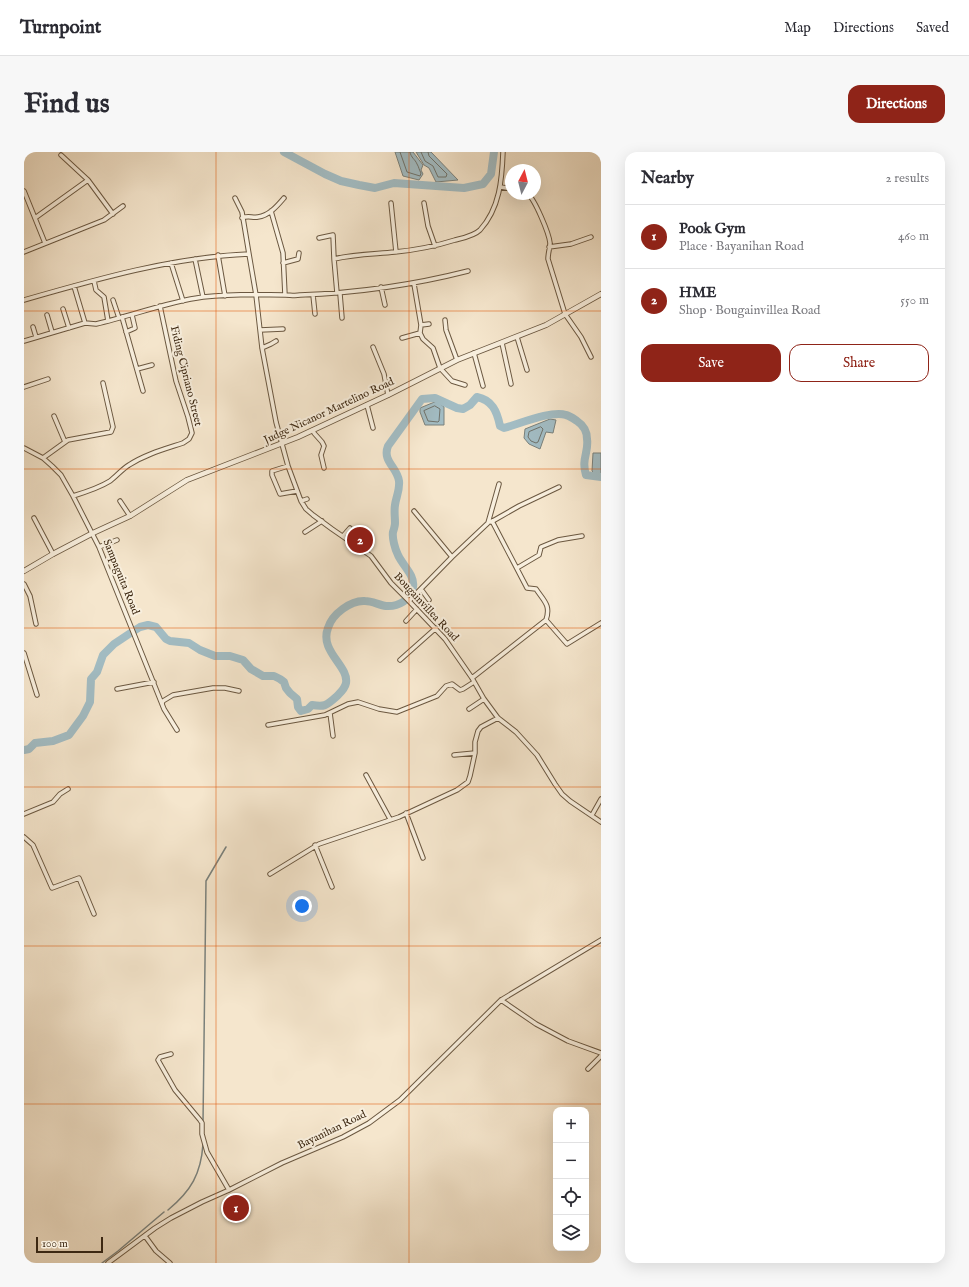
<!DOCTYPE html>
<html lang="en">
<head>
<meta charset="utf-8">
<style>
	:root { --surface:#fff; --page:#f7f7f7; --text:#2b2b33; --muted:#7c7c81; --line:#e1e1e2; --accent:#8f2418 }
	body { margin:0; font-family:"IM FELL English",serif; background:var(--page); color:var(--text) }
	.controls { position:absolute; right:12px; bottom:12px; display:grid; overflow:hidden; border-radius:8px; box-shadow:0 4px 16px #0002 }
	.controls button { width:36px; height:36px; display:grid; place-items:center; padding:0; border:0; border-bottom:1px solid var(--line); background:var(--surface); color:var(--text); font:20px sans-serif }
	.compass { position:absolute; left:481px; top:12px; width:36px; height:36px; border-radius:50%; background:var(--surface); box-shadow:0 4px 16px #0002; rotate:7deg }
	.scale { position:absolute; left:12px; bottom:10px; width:67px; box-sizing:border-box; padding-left:4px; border:2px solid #3d2812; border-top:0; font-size:11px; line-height:14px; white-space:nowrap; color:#3d2812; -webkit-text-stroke:3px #f8efde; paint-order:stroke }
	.you { position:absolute; left:278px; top:754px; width:14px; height:14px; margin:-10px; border:3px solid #fff; border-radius:50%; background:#1a73e8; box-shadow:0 0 0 6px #1a73e833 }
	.badge { display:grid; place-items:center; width:26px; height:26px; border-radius:50%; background:var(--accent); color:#fff; font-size:13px; font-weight:700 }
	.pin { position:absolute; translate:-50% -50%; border:2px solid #fff; box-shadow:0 1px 4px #0006 }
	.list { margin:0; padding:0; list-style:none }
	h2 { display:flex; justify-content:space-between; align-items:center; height:52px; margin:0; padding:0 16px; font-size:17px }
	h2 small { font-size:13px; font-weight:400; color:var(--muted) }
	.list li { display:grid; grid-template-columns:26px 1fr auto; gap:12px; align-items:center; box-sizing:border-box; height:64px; padding:0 16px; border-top:1px solid var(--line) }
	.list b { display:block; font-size:15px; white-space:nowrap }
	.list p { margin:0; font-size:13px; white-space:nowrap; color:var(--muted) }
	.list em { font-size:13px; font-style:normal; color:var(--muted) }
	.actions { display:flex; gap:8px; padding:12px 16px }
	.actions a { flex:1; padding:9px 0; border:1px solid var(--accent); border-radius:12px; text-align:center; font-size:14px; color:var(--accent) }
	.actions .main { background:var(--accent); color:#fff }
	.icon { flex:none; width:22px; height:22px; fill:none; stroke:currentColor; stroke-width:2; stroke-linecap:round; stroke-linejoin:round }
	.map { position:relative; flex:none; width:577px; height:1111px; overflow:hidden; border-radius:12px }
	header { display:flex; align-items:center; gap:24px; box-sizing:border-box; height:56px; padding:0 20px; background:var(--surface); border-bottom:1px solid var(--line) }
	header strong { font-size:19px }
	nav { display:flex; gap:22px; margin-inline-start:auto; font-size:14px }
	.intro { display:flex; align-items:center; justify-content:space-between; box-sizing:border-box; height:96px; padding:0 24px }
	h1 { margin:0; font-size:28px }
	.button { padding:10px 18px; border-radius:12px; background:var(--accent); color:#fff; font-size:14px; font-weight:700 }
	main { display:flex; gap:24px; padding:0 24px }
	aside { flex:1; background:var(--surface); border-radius:12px; box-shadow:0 4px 16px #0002 }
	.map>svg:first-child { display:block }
</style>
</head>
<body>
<header>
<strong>Turnpoint</strong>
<nav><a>Map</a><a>Directions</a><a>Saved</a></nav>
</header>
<div class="intro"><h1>Find us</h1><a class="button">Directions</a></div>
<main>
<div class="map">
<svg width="577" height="1111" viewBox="0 0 577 1111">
	<rect width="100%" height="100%" fill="#f5e6cd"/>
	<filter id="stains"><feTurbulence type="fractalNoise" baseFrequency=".005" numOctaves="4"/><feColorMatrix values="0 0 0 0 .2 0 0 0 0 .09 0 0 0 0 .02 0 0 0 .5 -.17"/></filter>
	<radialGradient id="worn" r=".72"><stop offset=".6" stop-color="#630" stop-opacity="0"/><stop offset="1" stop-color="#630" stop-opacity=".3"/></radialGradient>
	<path fill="#a2bcc3" stroke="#7a817c" d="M371,0h18l10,13 -2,5 2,4 -4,6 -16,-4z
		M392,0h15l27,28 -22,2 -7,-14 -5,-3z
		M413,249l7,6v18h-19l-5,-13v-4z
		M526,267l6,1 -3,13 -7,-1 -6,17 -11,-5 -5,-6 1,-9z
		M569,301h8v21h-6l-3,-3z"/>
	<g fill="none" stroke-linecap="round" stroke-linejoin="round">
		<path stroke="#70726a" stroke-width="1" d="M376,0l7,20 13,4 1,-3c-2,-3 -2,-6 -4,-9 -2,-5 -6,-6 -7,-12
			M397,0l4,9 8,5 5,11h8l1,-3 -18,-18 -1,-4
			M411,254l5,3 -1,12 -1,1 -10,-1 -4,-10z
			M517,275l2,2 -5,13 -2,1 -5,-2 -3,-4 1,-5z"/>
		<path stroke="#7a817c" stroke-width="1.5" d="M179,971l3,-242 20,-34
			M144,1058c23,-19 33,-36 35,-66
			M78,1111l16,-12 46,-39"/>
		<path stroke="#a2bcc3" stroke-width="8" d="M260,0l41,22 16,7 18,4 16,3 19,-5 70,5 19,-4 8,-10 3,-22
			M0,598l5,-1 6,-6 18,-2 16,-6 14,-19 7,-14 1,-23 6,-7 6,-17 11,-11 15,-10 11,-7 8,-2 8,2 10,12 4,2 19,2 11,7 15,6h15l13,4 8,9 12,7h11l6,3 4,3 2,6 4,5 7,6 1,8 3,4 7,-2 4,-4c12,2 14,1 24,-8 4,-4 9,-8 10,-14 3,-17 -27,-32 -18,-55 4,-14 23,-28 37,-27 7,0 14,4 21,5 12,1 25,-6 27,-19 2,-12 -10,-21 -15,-32 -3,-6 -6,-17 -5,-23 1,-3 2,-6 2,-9 0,-6 -1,-12 0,-18 1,-8 5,-15 4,-24 -2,-14 -17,-20 -11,-35l34,-47 13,-1 22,10 6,1 7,-4 7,-8c15,3 20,14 23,29l4,2c15,-4 48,-18 62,-13 4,1 8,4 11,6 6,4 10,10 10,18 2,13 -6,20 -1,36l15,2"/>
		<g stroke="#6b5841" stroke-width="5.5">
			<path id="minor" d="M37,3l27,25 25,34
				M477,35l10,2
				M0,39l21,52
				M504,42c7,6 21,39 22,49 0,5 -2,10 -2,16l17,55 16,23 10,20
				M211,46l7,14 7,42 7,41 6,53 14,74 12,44 13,35 5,8 7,6 19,14 39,27 20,27 17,17 37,39 27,39 12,21 14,19 18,14 21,23 18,29 7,10 8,7 31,21
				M367,51l5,49
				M400,51l4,23 7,20
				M247,59l12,42 2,42
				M11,66l53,-38
				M218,66c6,-3 10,0 16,-1 11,-1 20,-12 26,-19
				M295,86l14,-3 1,24
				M525,95l22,-3 20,-7
				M0,100l80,-32 19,-14
				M194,103l7,41
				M171,107l8,38
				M147,111l12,38
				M259,111l15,-4 1,-6
				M70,129l2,9 8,7 4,24
				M390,132l7,41 -1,8 3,6 10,9 7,20 12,13 13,4
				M50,134l11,37
				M357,135l4,18
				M313,141l-3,-34c20,-5 41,-5 61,-7 21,-2 41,-6 60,-12 8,-2 19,-4 25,-10 20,-22 22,-51 23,-78
				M316,142l2,24
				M289,143l2,19
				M0,148c73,-21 149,-43 225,-46
				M89,148l6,18
				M39,157l6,19
				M23,163l5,17
				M98,165l21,74
				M421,168l1,10 11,30
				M397,173l8,-1
				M9,175l3,10
				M236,178l23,-1
				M102,180l9,-4 -3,-13
				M493,185l10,33
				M378,186l18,-5
				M0,189l61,-18 11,1c36,-8 70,-22 107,-27 26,-3 55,-3 82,-2 5,0 10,1 15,0 57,-2 113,-10 168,-24
				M478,191l9,41
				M349,195l11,27 4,21
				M238,196l9,-4 5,-3
				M450,201l9,33
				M113,217l15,-4
				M0,235l24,-8
				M343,253l6,23
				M30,264l11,26
				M289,278l1,3 8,9 2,4 -3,9 3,13
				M0,296l19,10 9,8 9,9 12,21 26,51 65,162 13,21
				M19,306l25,-18 43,-8 2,-5 -10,-44
				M264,314l-16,5v4l8,19 17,-3
				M49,344c13,-4 26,-8 37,-15 7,-5 12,-12 19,-16 17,-11 36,-16 54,-22l6,-4 3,-6 -4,-16 -12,-36 -16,-75
				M96,349l10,15
				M277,349l6,-2
				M390,359l38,46
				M10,366l19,36
				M467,370l28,-16 40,-19
				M281,380l17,-11
				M319,384l7,-8
				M75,395l18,-7
				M493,416l22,-13 2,-8 17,-7 24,-4
				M0,432l6,12 6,28
				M397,437l8,11
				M385,449l43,-44 36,-34 11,-39
				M522,468l21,24 34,-21
				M382,469l11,-12
				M0,501l13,42
				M376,508l36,-32
				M448,526l74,-58c5,-15 -2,-19 -10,-31l-9,-1 -1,-2 -34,-65
				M93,537l37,-7
				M138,552l1,-3 10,-6 40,-7h12l14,3
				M445,557l15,-10
				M306,561l3,23
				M244,573l57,-10 23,-11 10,-2 21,7 18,3 40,-16 9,-10 6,-2 8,6 3,-1 11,-7
				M430,603l21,-2
				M342,623l24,44
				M382,661l17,45
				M0,662l29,-12 7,-8 8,-5
				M568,663l9,-16
				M0,685l9,8 19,43 27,-10 15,36
				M291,693l17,42
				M246,722l49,-30 80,-27 58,-27 11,-8 2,-6 5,-23v-11l3,-11 3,-4 17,-9
				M477,848l35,24 32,17 33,12
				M147,902l-11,3 -2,3 17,30 25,30 2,3v11l5,18 22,38
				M564,917l13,-13
				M121,1084l11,15 14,12
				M84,1111l47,-35 16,-10 31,-16 27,-12 53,-27 61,-26 26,-14 31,-23 101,-100 100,-60"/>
		</g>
		<g stroke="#6b5841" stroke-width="6">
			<path id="tertiary" d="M0,419l29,-17 40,-21 37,-17 57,-36 111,-43 90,-42 69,-35 89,-35 55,-31"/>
		</g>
		<use href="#minor" stroke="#f8efde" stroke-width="3.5"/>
		<use href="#tertiary" stroke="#f8efde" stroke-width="4.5"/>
	</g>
	<path fill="none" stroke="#df570c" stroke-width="1" stroke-opacity="0.55" d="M192,0v1111M385,0v1111M0,159h577M0,317h577M0,476h577M0,635h577M0,794h577M0,952h577"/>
	<g text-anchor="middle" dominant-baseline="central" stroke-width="4" stroke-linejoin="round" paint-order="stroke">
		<g font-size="11" fill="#3d2812" stroke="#f8efde">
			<text transform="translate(162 224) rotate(76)">Fiding Cipriano Street</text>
			<text transform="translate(305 259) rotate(-25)">Judge Nicanor Martelino Road</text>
			<text transform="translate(97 425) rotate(68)">Sampaguita Road</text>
			<text transform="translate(402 455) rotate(47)">Bougainvillea Road</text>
			<text transform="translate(308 978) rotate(-26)">Bayanihan Road</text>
		</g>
	</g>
	<rect width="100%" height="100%" filter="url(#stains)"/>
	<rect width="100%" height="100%" fill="url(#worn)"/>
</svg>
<div class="controls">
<button>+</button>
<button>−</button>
<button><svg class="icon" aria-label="locate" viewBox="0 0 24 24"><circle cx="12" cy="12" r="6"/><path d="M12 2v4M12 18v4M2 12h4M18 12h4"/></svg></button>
<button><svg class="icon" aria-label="layers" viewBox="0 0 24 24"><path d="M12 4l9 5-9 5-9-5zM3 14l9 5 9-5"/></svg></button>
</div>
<svg class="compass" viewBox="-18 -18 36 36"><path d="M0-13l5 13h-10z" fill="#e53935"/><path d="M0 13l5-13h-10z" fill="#7c7c81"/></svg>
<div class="scale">100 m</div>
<div class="you"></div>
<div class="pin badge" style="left:212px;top:1056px">1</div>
<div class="pin badge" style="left:336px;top:388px">2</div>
</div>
<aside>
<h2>Nearby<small>2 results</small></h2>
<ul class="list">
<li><span class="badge">1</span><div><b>Pook Gym</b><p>Place · Bayanihan Road</p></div><em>460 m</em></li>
<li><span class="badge">2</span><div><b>HME</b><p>Shop · Bougainvillea Road</p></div><em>550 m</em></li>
</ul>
<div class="actions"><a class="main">Save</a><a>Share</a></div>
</aside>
</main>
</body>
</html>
